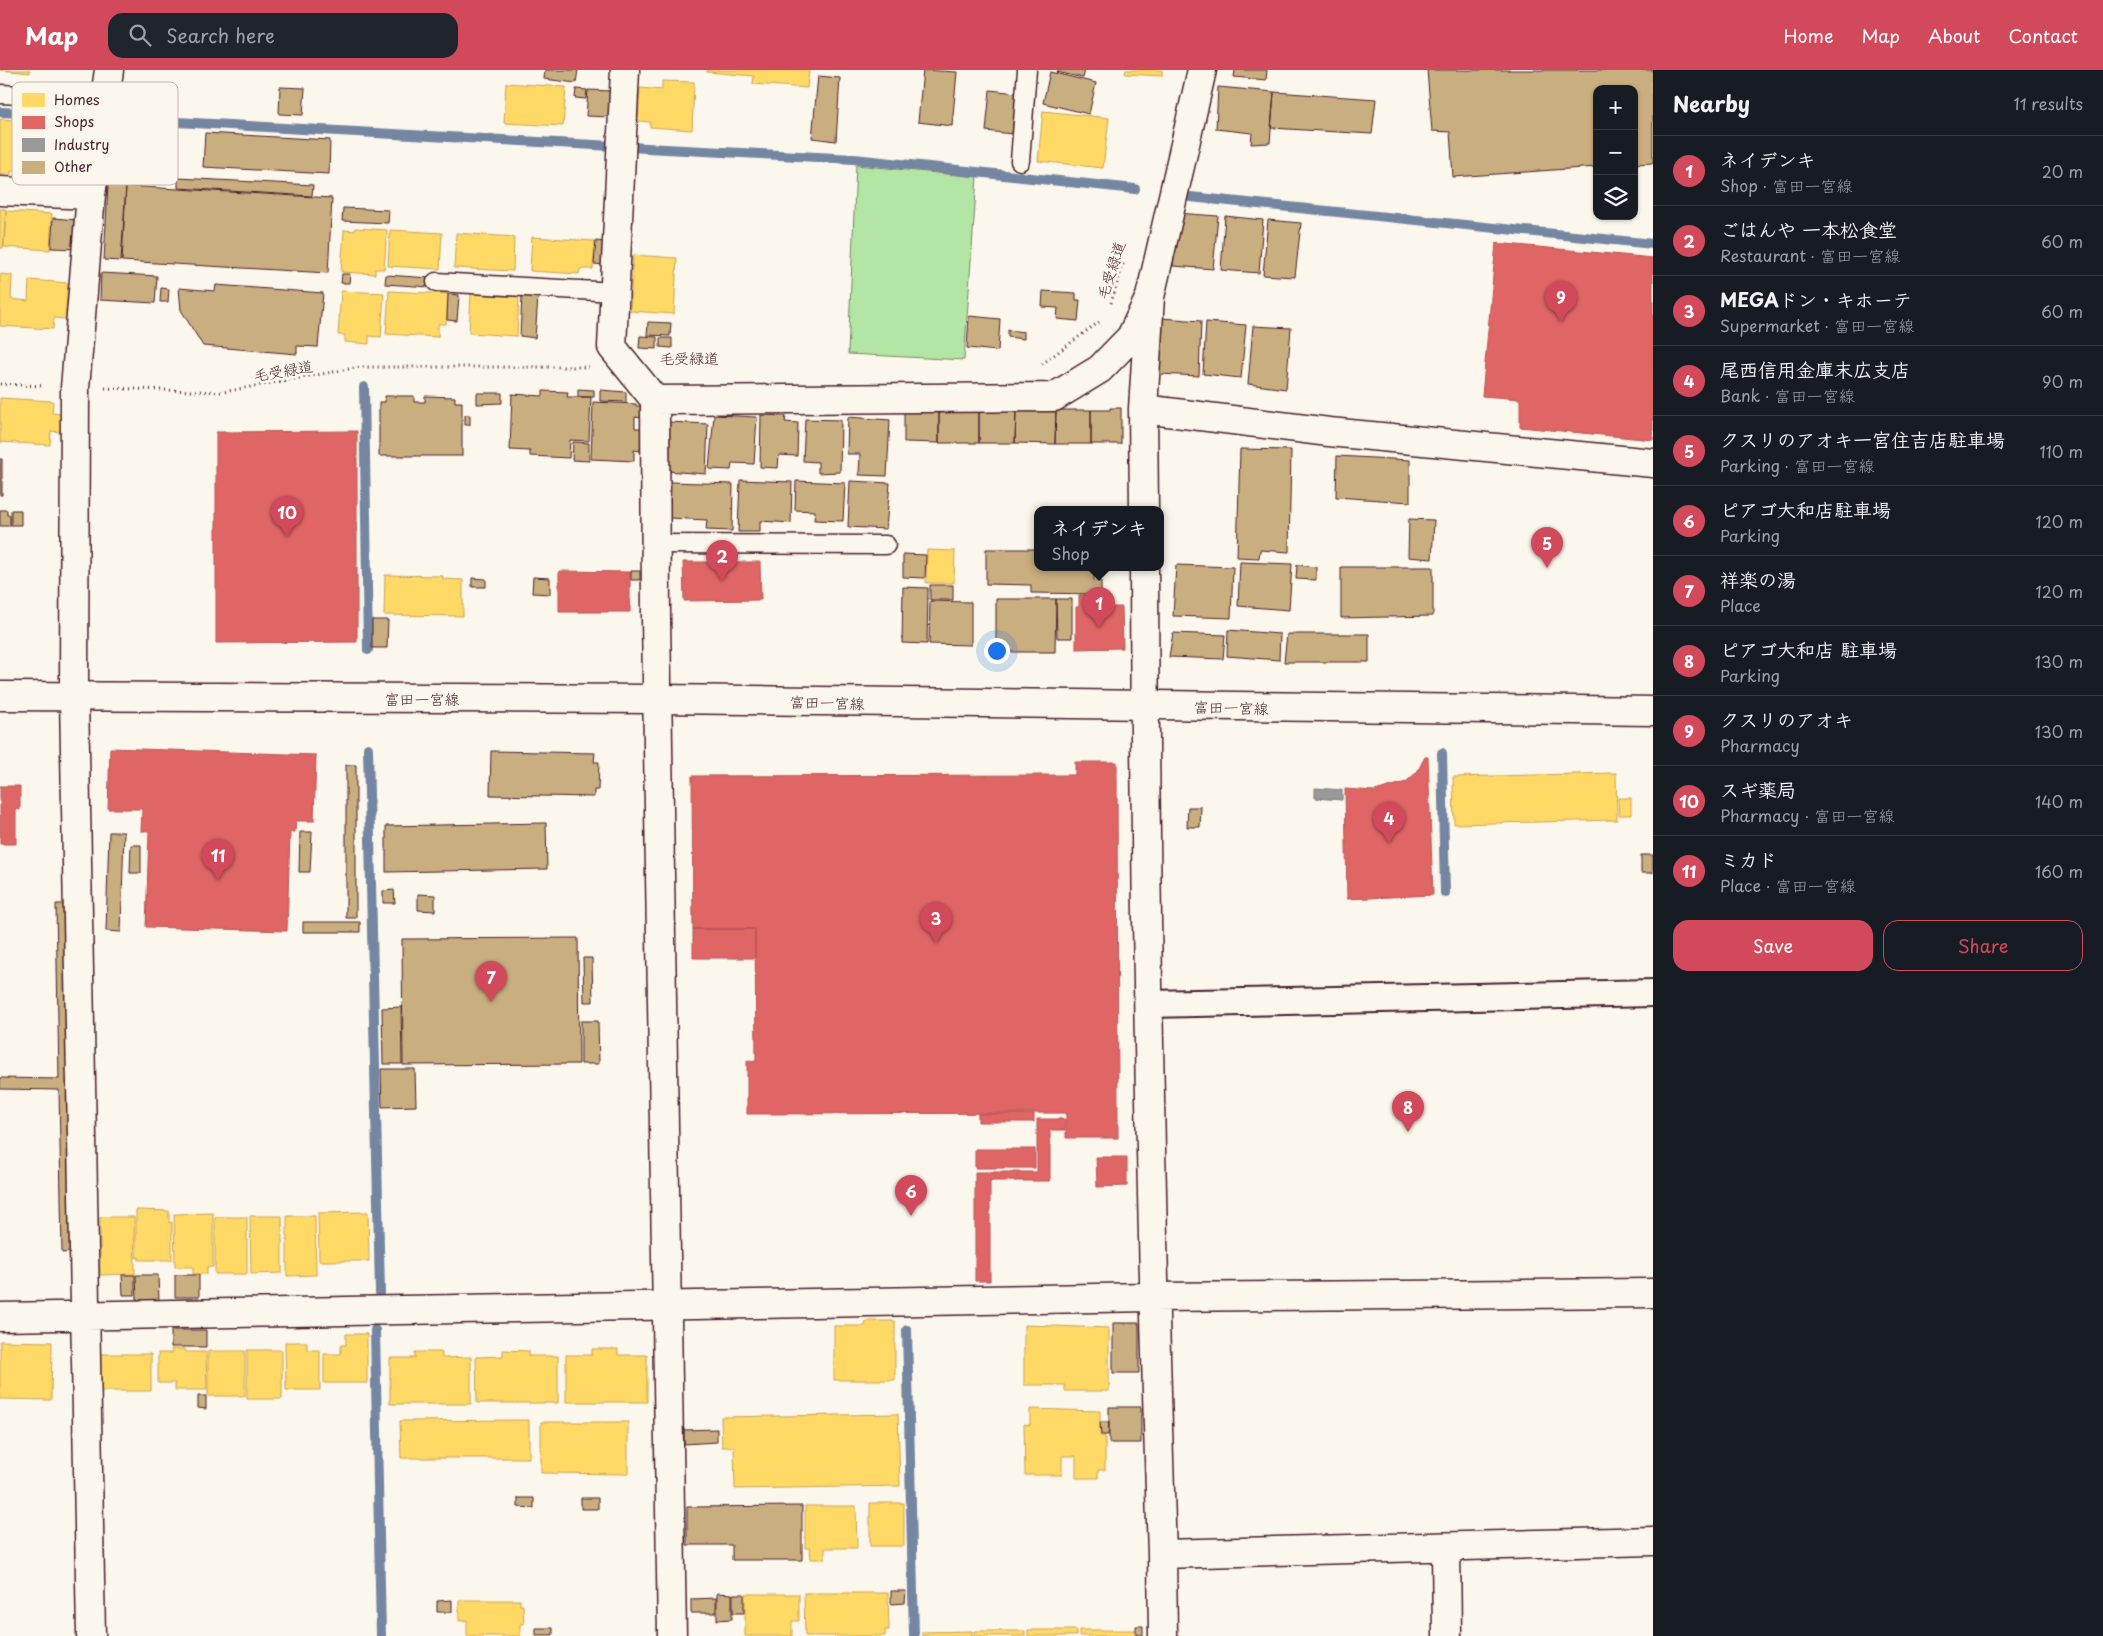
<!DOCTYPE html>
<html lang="en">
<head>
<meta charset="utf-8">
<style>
	:root { --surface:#171b24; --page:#20242c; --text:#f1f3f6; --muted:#9ea1a6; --line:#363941; --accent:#d1495b }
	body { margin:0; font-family:"Playpen Sans","Klee One",sans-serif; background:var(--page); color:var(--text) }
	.controls { position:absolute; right:15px; top:15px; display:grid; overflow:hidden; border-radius:10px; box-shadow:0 1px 4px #0004 }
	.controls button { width:45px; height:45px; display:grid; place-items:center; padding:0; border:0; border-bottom:1px solid var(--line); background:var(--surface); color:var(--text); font:25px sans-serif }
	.you { position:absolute; left:996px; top:580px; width:18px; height:18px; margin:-12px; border:4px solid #fff; border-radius:50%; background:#1a73e8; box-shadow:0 0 0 8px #1a73e833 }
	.badge { display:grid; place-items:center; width:32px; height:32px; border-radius:50%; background:var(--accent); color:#fff; font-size:16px; font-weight:700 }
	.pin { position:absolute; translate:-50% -41px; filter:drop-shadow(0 1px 2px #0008) }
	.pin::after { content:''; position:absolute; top:26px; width:18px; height:15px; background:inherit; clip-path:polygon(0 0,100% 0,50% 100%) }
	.popup { position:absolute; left:1034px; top:436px; width:130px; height:65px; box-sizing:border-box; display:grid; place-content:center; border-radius:10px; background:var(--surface); filter:drop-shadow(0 1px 4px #0005); font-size:16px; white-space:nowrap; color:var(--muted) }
	.popup b { font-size:19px; color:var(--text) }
	.popup::after { content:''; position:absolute; left:50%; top:100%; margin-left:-10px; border:10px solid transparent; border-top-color:var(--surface) }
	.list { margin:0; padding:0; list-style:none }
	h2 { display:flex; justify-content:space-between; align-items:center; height:65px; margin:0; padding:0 20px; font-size:21px }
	h2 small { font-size:16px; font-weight:400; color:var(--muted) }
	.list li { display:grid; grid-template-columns:32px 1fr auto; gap:15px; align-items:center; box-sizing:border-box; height:70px; padding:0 20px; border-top:1px solid var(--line) }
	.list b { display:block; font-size:19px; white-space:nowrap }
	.list p { margin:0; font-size:16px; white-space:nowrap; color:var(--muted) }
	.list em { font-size:16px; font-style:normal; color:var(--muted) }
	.actions { display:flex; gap:10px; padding:15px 20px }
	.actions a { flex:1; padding:11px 0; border:1px solid var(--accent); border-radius:15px; text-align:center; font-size:18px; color:var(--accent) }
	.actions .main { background:var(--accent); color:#fff }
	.icon { flex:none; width:28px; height:28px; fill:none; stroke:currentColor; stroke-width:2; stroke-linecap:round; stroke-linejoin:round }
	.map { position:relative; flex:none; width:1653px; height:1566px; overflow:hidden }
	header { display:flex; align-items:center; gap:30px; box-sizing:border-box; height:70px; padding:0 25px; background:var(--accent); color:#fff }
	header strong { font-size:24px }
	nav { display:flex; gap:28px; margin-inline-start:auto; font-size:18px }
	.search { width:350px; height:45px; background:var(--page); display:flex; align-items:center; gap:12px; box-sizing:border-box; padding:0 18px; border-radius:15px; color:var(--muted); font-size:19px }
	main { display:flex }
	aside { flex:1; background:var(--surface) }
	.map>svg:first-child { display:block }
</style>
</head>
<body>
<header>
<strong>Map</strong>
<div class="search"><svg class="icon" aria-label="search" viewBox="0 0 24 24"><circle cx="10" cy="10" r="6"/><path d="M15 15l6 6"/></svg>Search here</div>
<nav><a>Home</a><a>Map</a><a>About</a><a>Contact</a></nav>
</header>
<main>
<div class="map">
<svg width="1653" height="1566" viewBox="0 0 1653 1566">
	<rect width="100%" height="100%" fill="#fbf7ec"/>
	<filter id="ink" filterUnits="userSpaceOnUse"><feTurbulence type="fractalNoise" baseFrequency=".02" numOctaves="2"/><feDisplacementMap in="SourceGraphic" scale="10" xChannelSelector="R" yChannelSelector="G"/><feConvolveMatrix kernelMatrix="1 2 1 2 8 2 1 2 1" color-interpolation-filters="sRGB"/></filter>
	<g filter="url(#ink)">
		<path fill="#b3e5a5" stroke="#7e8268" d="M856,95l121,12 -13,183 -116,-6z"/>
		<path fill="#ffd966" stroke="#c9a154" d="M0,0h30v3z
			M707,0h102l-2,18 -54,-4 1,-8 -47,-4z
			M1126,0h36v6l-37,-2z
			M662,11l32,1 -2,48 -42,-3v-5l-12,-1 2,-33 22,2z
			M506,13l60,4 -3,39 -59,-3z
			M1043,41l66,7 -6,50 -65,-7z
			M0,49l28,2 -3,50h-14v4l-9,-1v3h-2z
			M29,51l55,4 -2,40h-3v5l-26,-2 1,-5 -28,-2z
			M0,139h6l-3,39h-3z
			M6,141l46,3 -2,36 -46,-3z
			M355,158l32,2 -3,39h-9v5l-34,-2 3,-42 11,1z
			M390,160l52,3 -2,36 -52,-3z
			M456,163l58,4 -1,34 -59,-3z
			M532,167l63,4 -2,28h-13l-1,5 -49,-3z
			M633,185l44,3 -3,56 -44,-3z
			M0,204l12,1 -1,24 17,2 1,-21 39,3 -3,36 -11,-1 -1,11 -53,-3z
			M341,221l43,2 -3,44 -12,-1v8l-24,-2v-7h-7z
			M389,221l59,3 -2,30h-8v13l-52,-3z
			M471,224l48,3 -2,39 -48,-3z
			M0,328l53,3 -1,12 9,1 -1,18 -9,-1 -1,14 -50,-3z
			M927,480l28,1 -1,32h-28z
			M385,505l58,1v3l20,1v36l-79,-1z
			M1616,703l1,47 -163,4 -1,-47z
			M1618,728h13v17h-12z
			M136,1140l33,1v12l3,-1v38h-33v-3l-3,1z
			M368,1142l1,49h-50l-1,-48z
			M213,1143v54h-6v7h-14v-7h-18l-1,-53z
			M250,1146h32v57l-31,1z
			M287,1146h28l1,59 -29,1z
			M100,1147h34l1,57 -35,1z
			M215,1147h32v57h-32z
			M866,1251h29v59h-61v-54h31z
			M1024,1255l85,3v63h-44v-6h-41z
			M346,1264h21v49h-43v-29h17v-9h5z
			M0,1271l52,1 -1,58 -51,-1z
			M285,1272h22v8h13v40h-34z
			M171,1279h14l1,3h20l1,38h-32v-7h-17v-30h14z
			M592,1279h26v6h29v47h-81v-47h26z
			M247,1280h35v49h-35z
			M503,1280l26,1v5h29v47h-81l-1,-46 27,-1z
			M208,1281h37v45h-37z
			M415,1282h27v6l29,-1v47h-81v-46h25z
			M99,1284h52v37h-52z
			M1030,1339l70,2v25h5v34h-7v8h-22v-22h-14v19h-37l-1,-51 6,1z
			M898,1344l2,72 -165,3 -1,-42h-12l-1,-30z
			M529,1350v38h-128l-1,-37z
			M541,1352h87v52l-87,-1z
			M870,1433h34v43h-34z
			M805,1436h51l1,42h-32v11h-14l-1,-11h-5z
			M804,1523h84l1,37h-4v6h-80z
			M745,1524h54v27h-7v15h-47z
			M459,1530h61v5h3l1,19h-4v12h-53v-16l-8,1z
			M1028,1560h48v6h-48z
			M1079,1560h56v6h-56z
			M972,1561v5h-50v-4z
			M974,1561h51v5h-51z"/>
		<path fill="#e06666" stroke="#b35154" d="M1496,173l157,15v182l-133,-13v-28l-38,-3z
			M357,361v211l-141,1v-211z
			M683,492h77l1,38 -77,1z
			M559,501l71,1v40h-71z
			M1079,525h29v12h14l1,41 -47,1v-42h3z
			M110,678l206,7 -2,66h-18l-1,11h-5l-3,99 -141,-4 3,-96h-8l1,-22h-34z
			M1425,687h3l5,138 -86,4 -2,-110 30,2 31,-9 11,-10z
			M1075,692h42l1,376h-52v-25l-319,1v-53h9l-1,-132h-62l-1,-153 383,-1z
			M0,716h20v24l-4,-1v35h-16z
			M693,859h62v29h-62z
			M978,1044h56v8h-56z
			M1037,1049h28v11h-15v51h-60v100h-15v-109h62z
			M975,1079h60v19h-60z
			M1096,1087h31v29l-30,1z"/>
		<path fill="#999" stroke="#817478" d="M1315,718l27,2v10l-27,-2z"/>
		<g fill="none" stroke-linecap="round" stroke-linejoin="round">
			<path stroke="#7586a2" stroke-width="10" d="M0,42l81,4
				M122,49l491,27
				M628,77l226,12 281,30
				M1190,127l463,47
				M364,317l4,263
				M368,678l12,545
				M1442,683l3,140
				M375,1260l6,306
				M907,1260l7,306"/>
		</g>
		<path fill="#c9ae7f" stroke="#4a1f2b" d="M545,0h33l-2,13 -32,-4z
			M923,0l34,2 -5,54 -34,-4z
			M1058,0h27l-2,8 -26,-6z
			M1235,0h32l-1,10 -32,-3z
			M1427,0h226v93l-19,1v-75h-37v78l-144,10 -3,-45 -18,-1z
			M1050,2l46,11 -7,31 -46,-11z
			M818,6l22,2 -4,63 -24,-3z
			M280,17l25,1 -2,27 -24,-1z
			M1218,17l56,5 -4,51 -19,1 1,-11 -36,-4z
			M576,19l11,1 -1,9 -11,-1z
			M588,20l24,1 -1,26 -25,-1z
			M990,20l27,3 -5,41 -26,-3z
			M1274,22l102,7 -4,35 -101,-6z
			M205,63l125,7 -1,34 -126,-7z
			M178,108l135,7 -1,11 -134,-8z
			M108,115l18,1 -5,75 -17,-1z
			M126,116l206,12 -4,75 -206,-12z
			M343,138l46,2 -1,13 -46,-2z
			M1176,143l42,3 -5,53 -40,-3z
			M1225,146l38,4 -4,53 -38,-3z
			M53,148l24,2 -2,29 -24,-1z
			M1268,150l33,3 -6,54 -32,-2z
			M596,171l9,1 -1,23 -10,-1z
			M101,203l56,3 -2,27 -55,-3z
			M342,204h8l-1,9h-8z
			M386,205l44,3v9l-45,-3z
			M216,215l107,8 -5,54 -21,-1v8l-94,-8 -22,-36 -2,-22 36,3z
			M161,218l8,1 -1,13h-8z
			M1043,221l33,2v7h4l-2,21 -21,-2 1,-11 -16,-1z
			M448,224l11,1 -2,26 -10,-1z
			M522,226l16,1 -3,41 -15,-2z
			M969,246l31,3 -2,32 -31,-3z
			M1162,248l39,3 -2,55 -40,-2z
			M648,252l23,1 -1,13 -23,-1z
			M1206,252l40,3 -5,53 -38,-4z
			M1253,256l38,2 -5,61 -38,-5z
			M1008,260l16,2v7l-16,-2z
			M640,266l17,1v12l-18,-1z
			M660,268h12v10l-12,-1z
			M578,319l16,1v7h-16z
			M600,320l26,2v10l-26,-1z
			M543,321l25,1 -1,5h24l-2,44 -19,-1 -1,18 -39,-2v-5l-20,-1 2,-56 31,2z
			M477,323h25v10l-25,1z
			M385,326h29v6h11v-6l30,1v5h7v54h-83v-54h6z
			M593,332l43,2v2h6v12l-7,-1v11h7l-2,23 -6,-1v11l-43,-2z
			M1110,338h11v36h-30v-34h19z
			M904,339h35v34l-35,-1z
			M939,339l40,1v33h-40z
			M979,340h37l-1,33h-36z
			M1016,340h40l-1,34 -40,-1z
			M1056,340h35v34h-36z
			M465,345h5v10h-5z
			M714,345l43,2 -3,47 -22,-1 -1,7 -22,-1z
			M761,345l25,1 -1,6 13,1 -1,33 -18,-1 -1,13 -18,-1z
			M848,347l42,3 -3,56 -28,-1 1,-21h-13z
			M805,349l36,1 -1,52 -22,1v-11l-15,-1z
			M669,352l39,2 -2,50 -40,-3z
			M573,372l16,1v18l-17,-1z
			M1240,379l51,1 -2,102 -29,-2 -1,8 -22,-1z
			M1337,386l73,4v42l-74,-5z
			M0,389h2v36h-2z
			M740,410l52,2 -1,41 -31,-2v11h-22z
			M796,411l49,2 -2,38 -29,-1 1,-9 -20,-1z
			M850,411l40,2 -4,46 -38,-2z
			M671,412l62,2 -1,47 -26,-1 1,-10 -37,-2z
			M0,440h7v5h3v11h-10z
			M11,440h10v15h-10z
			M1409,449l25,1 -2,39 -24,-2z
			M986,479h52v18h56v13l7,1v13l-70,-1v-8l-45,-1z
			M903,484l23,1 -1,23 -22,-1z
			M1240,492l52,2 -3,46 -51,-4z
			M1176,495l57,2 -2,51 -58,-2z
			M1297,495l19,2v13l-20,-1z
			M1341,497h92v49l-92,2z
			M631,501h9v9h-9z
			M533,507l17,1v16l-18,-1z
			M472,508l14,1v8h-14z
			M930,515h23v15h-23z
			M903,517l25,1 -1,56 -25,-1z
			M996,529h60l-1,53h-59z
			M1056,529h16v39h-15z
			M930,531l41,1v43l-42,-1z
			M372,550h16l-1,28h-15z
			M1228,560l52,4 -1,26 -52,-4z
			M1173,563l52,2 -2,24 -54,-2z
			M1287,564h82v28h-85z
			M491,681l104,2 -1,9h5l-1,28h-4v7l-104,-2z
			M346,695h10v153h-10z
			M1188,737h13l-1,20h-13z
			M546,753l1,46 -161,3v-46z
			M109,762h15l-3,100 -15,-1z
			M300,762h12l-2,40h-11z
			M131,775h10v28h-11z
			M1641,785h12v18h-12z
			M394,820l1,13h-12v-12z
			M418,824l17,1v16l-17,-1z
			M56,834h12l5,348 -11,1 -3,-163 -59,-1v-11l59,1z
			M303,852h57v10h-57z
			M578,868l1,126 -176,1 -1,-126z
			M583,888h9l1,44h-9z
			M401,937l1,57h-19l-1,-56z
			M581,951h17l1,43h-18z
			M381,999h34l1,37 -34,1z
			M122,1205h13v20h-12z
			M136,1205h22l1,26h-22z
			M175,1205h24v22h-24z
			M1113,1253h26v50h-26z
			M171,1260h35v17h-35z
			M198,1326h8v13l-8,-1z
			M1109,1337h32v36h-32z
			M1100,1352h9l-1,13h-7z
			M717,1359v13l-33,2v-14z
			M518,1428h16v10l-16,-1z
			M581,1428h17v11h-17z
			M802,1436v54h-70v-15h-45v-38z
			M891,1521h15l-1,12 -14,1z
			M717,1523l15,1v25l-15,1z
			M733,1524h11v19h-11z
			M716,1528v15h-25v-14z
			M452,1530v12h-15v-11z
			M1136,1556h7v9h-7z
			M536,1558h17v7h-17z"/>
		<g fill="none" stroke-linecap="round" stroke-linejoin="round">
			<g stroke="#4a1f2b" stroke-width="21">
				<path id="service" d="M0,24l105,5
					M1020,91l7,-91
					M436,212l179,10
					M655,474l231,1"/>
			</g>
			<g stroke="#4a1f2b" stroke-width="30">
				<path id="pedestrian" d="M1149,934l504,-11"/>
			</g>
			<g stroke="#4a1f2b" stroke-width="31">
				<path id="minor" d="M625,0l-13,277 43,53
					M0,121l91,4
					M655,330l1,218 16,1018
					M655,330l399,-3 46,-28 31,-32 19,-40
					M1143,339l186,23 324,31
					M1144,439l-1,-100 7,-112 52,-227
					M1144,497c1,329 7,658 18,987l491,-13
					M0,1247l1153,-20 500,-4
					M1446,1477l1,89
					M1162,1484l1,82
					M91,1566l-17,-941 1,-307 16,-193 18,-125"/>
			</g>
			<g stroke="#4a1f2b" stroke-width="31">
				<path id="secondary" d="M0,626l657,3 996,12"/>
			</g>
			<path stroke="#4a1f2b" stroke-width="3" stroke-dasharray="1 4" stroke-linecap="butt" d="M1111,233l13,-42
				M1042,294l57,-42
				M0,314l44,2
				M105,318l118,4 137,-25h229"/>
			<use href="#service" stroke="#fbf7ec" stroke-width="18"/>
			<use href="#pedestrian" stroke="#fbf7ec" stroke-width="26"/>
			<use href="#minor" stroke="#fbf7ec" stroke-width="28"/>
			<use href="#secondary" stroke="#fbf7ec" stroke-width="28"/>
		</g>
	</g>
	<g text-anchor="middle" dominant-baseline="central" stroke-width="5" stroke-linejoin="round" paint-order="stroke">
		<g font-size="15" fill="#4a1f2b" stroke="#fbf7ec">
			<text transform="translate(1110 200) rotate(-72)">毛受緑道</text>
			<text x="689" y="287">毛受緑道</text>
			<text transform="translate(283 300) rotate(-10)">毛受緑道</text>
			<text x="422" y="628">富田一宮線</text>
			<text transform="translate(827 632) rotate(1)">富田一宮線</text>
			<text transform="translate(1231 637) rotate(1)">富田一宮線</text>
		</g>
	</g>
	<rect x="12" y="12" width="166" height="103" rx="8" fill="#fbf7ec" stroke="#c6b6b2" stroke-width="1"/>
	<rect x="22" y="23" width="23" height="14" fill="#ffd966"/>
	<rect x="22" y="46" width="23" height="13" fill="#e06666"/>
	<rect x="22" y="68" width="23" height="14" fill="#999"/>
	<rect x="22" y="91" width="23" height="13" fill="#c9ae7f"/>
	<g font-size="14" fill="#4a1f2b">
		<text x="54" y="35">Homes</text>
		<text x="54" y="57">Shops</text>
		<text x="54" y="80">Industry</text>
		<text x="54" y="102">Other</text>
	</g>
</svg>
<div class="controls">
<button>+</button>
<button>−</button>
<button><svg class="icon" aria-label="layers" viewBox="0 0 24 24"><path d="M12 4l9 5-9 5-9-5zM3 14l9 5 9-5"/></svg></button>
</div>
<div class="you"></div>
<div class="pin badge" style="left:1099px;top:558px">1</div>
<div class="popup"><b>ネイデンキ</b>Shop</div>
<div class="pin badge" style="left:722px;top:511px">2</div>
<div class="pin badge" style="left:936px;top:873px">3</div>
<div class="pin badge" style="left:1389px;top:773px">4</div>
<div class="pin badge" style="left:1547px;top:498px">5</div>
<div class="pin badge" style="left:911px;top:1146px">6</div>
<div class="pin badge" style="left:491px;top:932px">7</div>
<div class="pin badge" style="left:1408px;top:1062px">8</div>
<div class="pin badge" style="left:1561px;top:252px">9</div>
<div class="pin badge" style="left:287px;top:467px">10</div>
<div class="pin badge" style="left:218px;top:810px">11</div>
</div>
<aside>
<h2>Nearby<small>11 results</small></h2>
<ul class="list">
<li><span class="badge">1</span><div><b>ネイデンキ</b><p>Shop · 富田一宮線</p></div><em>20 m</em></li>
<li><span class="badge">2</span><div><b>ごはんや 一本松食堂</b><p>Restaurant · 富田一宮線</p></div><em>60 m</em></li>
<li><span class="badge">3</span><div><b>MEGAドン・キホーテ</b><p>Supermarket · 富田一宮線</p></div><em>60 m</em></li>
<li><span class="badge">4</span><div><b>尾西信用金庫末広支店</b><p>Bank · 富田一宮線</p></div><em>90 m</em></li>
<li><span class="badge">5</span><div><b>クスリのアオキ一宮住吉店駐車場</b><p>Parking · 富田一宮線</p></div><em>110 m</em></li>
<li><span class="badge">6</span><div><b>ピアゴ大和店駐車場</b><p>Parking</p></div><em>120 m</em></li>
<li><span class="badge">7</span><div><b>祥楽の湯</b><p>Place</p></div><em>120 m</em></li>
<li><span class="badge">8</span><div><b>ピアゴ大和店 駐車場</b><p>Parking</p></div><em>130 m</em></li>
<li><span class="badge">9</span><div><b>クスリのアオキ</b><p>Pharmacy</p></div><em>130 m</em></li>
<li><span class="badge">10</span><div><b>スギ薬局</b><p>Pharmacy · 富田一宮線</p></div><em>140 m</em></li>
<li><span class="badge">11</span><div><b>ミカド</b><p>Place · 富田一宮線</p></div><em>160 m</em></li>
</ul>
<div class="actions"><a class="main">Save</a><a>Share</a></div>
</aside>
</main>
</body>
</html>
